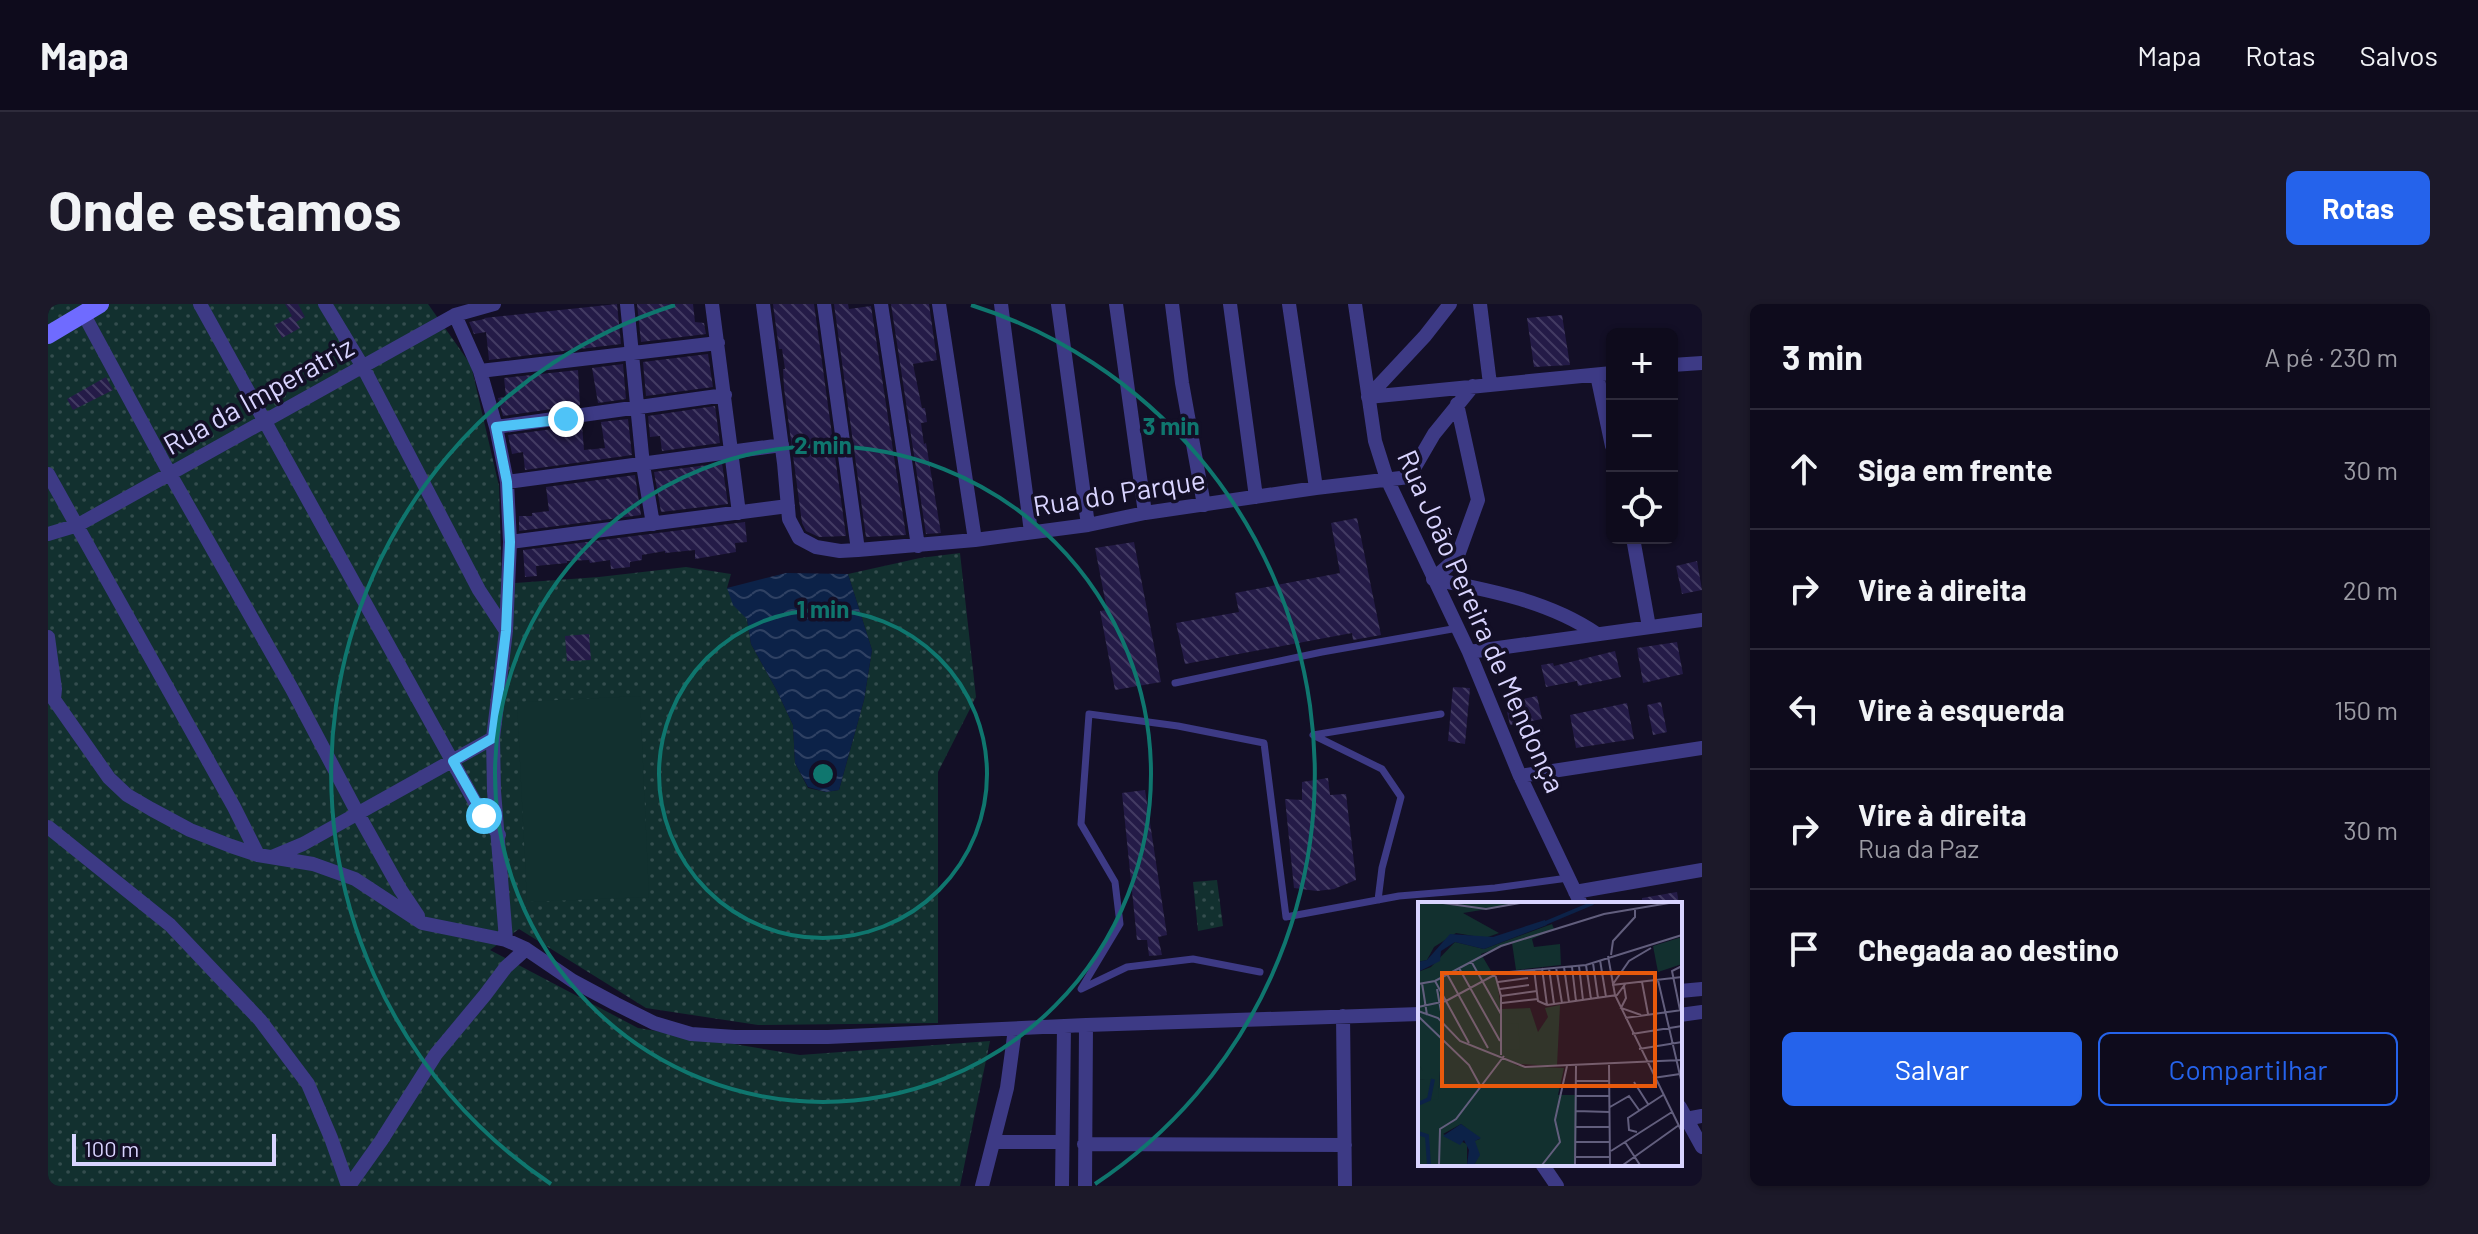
<!DOCTYPE html>
<html lang="pt">
<head>
<meta charset="utf-8">
<style>
	:root { --surface:#0e0b1c; --page:#1c1929; --text:#f1f3f6; --muted:#9b9ba3; --line:#2e2b3b; --accent:#2563eb }
	body { margin:0; font-family:Barlow,sans-serif; background:var(--page); color:var(--text) }
	.controls { position:absolute; right:24px; top:24px; display:grid; overflow:hidden; border-radius:12px; box-shadow:0 2px 6px #0004 }
	.controls button { width:72px; height:72px; display:grid; place-items:center; padding:0; border:0; border-bottom:2px solid var(--line); background:var(--surface); color:var(--text); font:40px sans-serif }
	.scale { position:absolute; left:24px; bottom:20px; width:204px; box-sizing:border-box; padding-left:8px; border:4px solid #d9d4ff; border-top:0; font-size:22px; line-height:28px; white-space:nowrap; color:#d9d4ff; -webkit-text-stroke:6px #130f26; paint-order:stroke }
	.stop { position:absolute; width:24px; height:24px; margin:-18px; border:6px solid #4fc3f7; border-radius:50%; background:#fff }
	.stop.end { background:#4fc3f7; border-color:#fff; box-shadow:0 2px 8px #0008 }
	.list { margin:0; padding:0; list-style:none }
	h2 { display:flex; justify-content:space-between; align-items:center; height:104px; margin:0; padding:0 32px; font-size:34px }
	h2 small { font-size:26px; font-weight:400; color:var(--muted) }
	.list li { display:grid; grid-template-columns:52px 1fr auto; gap:24px; align-items:center; box-sizing:border-box; height:120px; padding:0 32px; border-top:2px solid var(--line) }
	.list b { display:block; font-size:30px; white-space:nowrap }
	.list p { margin:0; font-size:26px; white-space:nowrap; color:var(--muted) }
	.list em { font-size:26px; font-style:normal; color:var(--muted) }
	.actions { display:flex; gap:16px; padding:24px 32px }
	.actions a { flex:1; padding:18px 0; border:2px solid var(--accent); border-radius:12px; text-align:center; font-size:28px; color:var(--accent) }
	.actions .main { background:var(--accent); color:#fff }
	.icon { flex:none; width:44px; height:44px; fill:none; stroke:currentColor; stroke-width:2; stroke-linecap:round; stroke-linejoin:round }
	.map { position:relative; flex:none; width:1654px; height:882px; overflow:hidden; border-radius:12px }
	header { display:flex; align-items:center; gap:48px; box-sizing:border-box; height:112px; padding:0 40px; background:var(--surface); border-bottom:2px solid var(--line) }
	header strong { font-size:38px }
	nav { display:flex; gap:44px; margin-inline-start:auto; font-size:28px }
	.intro { display:flex; align-items:center; justify-content:space-between; box-sizing:border-box; height:192px; padding:0 48px }
	h1 { margin:0; font-size:56px }
	.button { padding:20px 36px; border-radius:12px; background:var(--accent); color:#fff; font-size:28px; font-weight:700 }
	main { display:flex; gap:48px; padding:0 48px }
	aside { flex:1; background:var(--surface); border-radius:12px; box-shadow:0 2px 6px #0004 }
	.map>svg:first-child { display:block }
</style>
</head>
<body>
<header>
<strong>Mapa</strong>
<nav><a>Mapa</a><a>Rotas</a><a>Salvos</a></nav>
</header>
<div class="intro"><h1>Onde estamos</h1><a class="button">Rotas</a></div>
<main>
<div class="map">
<svg width="1654" height="882" viewBox="0 0 1654 882">
	<defs>
		<pattern id="green-dots" width="8" height="8" patternUnits="userSpaceOnUse" patternTransform="scale(2)"><rect width="8" height="8" fill="#12302f"/><path d="M2 2h.1M6 6h.1" fill="none" stroke="#344d4e" stroke-width="1.8" stroke-linecap="round"/></pattern>
		<pattern id="water-waves" width="16" height="10" patternUnits="userSpaceOnUse" patternTransform="scale(2)"><rect width="16" height="10" fill="#0c2248"/><path d="M0 5q4-4 8 0t8 0" fill="none" stroke="#2f4163"/></pattern>
		<pattern id="building-back-hatch" width="6" height="6" patternUnits="userSpaceOnUse" patternTransform="scale(2)"><rect width="6" height="6" fill="#241b47"/><path d="M-1 5l2 2M0 0l6 6M5-1l2 2" fill="none" stroke="#433b63"/></pattern>
	</defs>
	<rect width="100%" height="100%" fill="#130f26"/>
	<path fill="url(#green-dots)" d="M0,0h380l43,61 28,121 3,98 97,-7 87,-10 45,7 -4,14 20,31 4,25 25,45 17,36 2,38 13,25 18,4 13,-2 25,-90 8,-50 -24,-76 72,-16 40,-5 16,144 -38,75v251l-180,2 -112,-17 -127,-79 -29,21 148,78 162,27 190,-14 -30,145h-912z
		M1169,576l6,46 -25,5 -5,-49z"/>
	<path fill="#12302f" d="M592,392l9,201 -122,5 -10,-200z"/>
	<path fill="url(#water-waves)" d="M738,269l62,1 24,76 -8,50 -25,90 -13,2 -18,-5 -13,-24 -2,-38 -17,-36 -25,-45 -4,-25 -14,-14 -6,-17z"/>
	<path fill="url(#building-back-hatch)" d="M237,0h13l7,13 -9,5 4,6 -18,10 -7,-13 17,-9z
		M569,0l4,40 -132,16 -3,-28 -12,2 -5,-12 16,-3 -1,-1z
		M589,0h56l2,18 9,1 2,11 -65,8z
		M725,0h41l32,232 -27,1 -13,-6 -4,-8 -18,-135 -1,-19h2l-3,-20h-3z
		M786,0h14l1,5 22,-3 35,229 -40,2z
		M843,0h38l8,56 -24,4 9,44h3l2,14 -6,1 3,21 2,-1 15,90 -15,1z
		M1514,11l8,50 -36,2 -7,-49z
		M660,50l5,33 -67,9 -3,-34z
		M575,60l3,35 -28,4 -6,-35z
		M530,66l2,35 -77,11 -5,-18 8,-1 -2,-19z
		M58,73l7,13 -40,20 -6,-11z
		M667,102l5,37 -58,8 -2,-15 -10,1 -2,-21z
		M580,115l4,36 -107,15 -2,-18 -11,2 -4,-19 74,-10 2,25 21,-2 -4,-26z
		M674,159l6,41 -67,8 -7,-40z
		M587,171l6,40 -122,16v-15h13v-3l17,-2 -3,-24z
		M1309,214l24,117 -28,5 -1,-7 -167,31 -9,-41 63,-11 -4,-19 105,-20 -9,-50z
		M697,218l2,20 -12,1 1,9 -41,7v-9l-30,3v-2l-23,4v5l-12,2v5l-19,2 -1,-9 -20,3 -1,-3 -22,1v2l-31,3 1,10 -12,1 -2,-27z
		M1086,238l27,140 -46,8 -15,-79 7,-1 -12,-62z
		M1649,257l5,29 -20,4 -6,-28z
		M541,330l2,26 -24,1 -2,-25z
		M1629,338l6,32 -40,9 -6,-35z
		M1567,347l6,26 -43,9 -1,-5 -31,6 -5,-22 12,-2 1,3z
		M1405,383l17,1 -5,56 -17,-3z
		M1489,392l5,23 -32,6 -5,-22z
		M1613,398l6,30 -14,3 -6,-30z
		M1579,399l7,36 -58,9 -6,-33z
		M1280,474l2,17 16,-1 10,86 -22,9 -17,2 -23,-3 -9,-89 17,1v-18z
		M1097,486l22,145 -9,2 4,18 -13,1 -2,-16h-10l-15,-147z
		M1629,588l2,12h-37v-6z"/>
	<g fill="none" stroke-linecap="round" stroke-linejoin="round">
		<path stroke="#3d3a85" stroke-width="7" d="M1127,379l147,-31 136,-24
			M1330,596l4,-32 19,-71 -19,-28 -69,-34 128,-21
			M1212,668l-67,-13 -66,8 -46,22 39,-65 -5,-42 -34,-58 8,-110 89,12 86,17 22,174 113,-21 96,-8 73,-10"/>
		<path stroke="#3d3a85" stroke-width="14" d="M152,0l276,500 23,31
			M277,0l38,63 116,223 27,41
			M579,0l16,161 10,59
			M664,0l27,209
			M715,0l21,159 5,56 10,19 17,9 24,4 18,-1 117,-10 113,-15 57,-12 171,-25 93,-11 25,-43 39,-48
			M776,0l34,246
			M833,0l37,242
			M891,0l36,236
			M953,0l30,228
			M1010,0l30,221
			M1068,0l29,209
			M1124,0l10,79 22,122
			M1182,0l26,193
			M1241,0l27,184
			M1307,0l20,137 12,38 82,173 51,124 61,128
			M1432,0l10,80
			M35,9l87,161 122,215 65,123 43,77 18,27
			M407,11l25,56 16,56 11,55 3,60 -4,89 -13,107 1,53 12,149
			M1624,61l30,-2
			M432,67l238,-28
			M1549,71l15,71
			M1320,93l244,-24
			M1320,93l57,-61 25,-32
			M448,123l229,-32
			M0,170l186,333 24,48
			M459,178l275,-37
			M0,230l30,-9 377,-210 39,-11
			M1585,234l16,89
			M462,238l278,-36
			M1385,275l24,-21 21,-58 -21,-96
			M1385,275c56,11 116,22 164,55
			M0,333l7,52 -1,10
			M1421,348l233,-32
			M0,387l61,87 18,17 24,14 39,21 41,16 27,9 55,9 42,15 67,44 84,17 20,9 47,32 43,23 38,19 37,11 44,3h93l258,-12 334,-11
			M1472,472l182,-28
			M0,523l122,98 90,95 48,64 23,54 17,48
			M224,553l31,-13 190,-106
			M1527,588l127,-22
			M1632,687l22,-2
			M1632,711l22,-3
			M1295,712l2,170
			M1632,803l22,40
			M1638,815l16,-3
			M947,838h67
			M1036,840l261,1
			M1494,860l15,22
			M301,882l32,-45 55,-87 49,-59 21,-28 20,-18
			M934,882l25,-98 8,-59
			M1014,882l2,-160
			M1037,882l1,-161"/>
		<path stroke="#6f6bff" stroke-width="18" d="M0,31l52,-31"/>
	</g>
	<g fill="none" stroke-linecap="round" stroke-linejoin="round">
		<path stroke="#4fc3f7" stroke-width="10" d="M436,512l-31,-55 40,-23 13,-107 4,-89 -3,-60 -11,-55 70,-8"/>
	</g>
	<g fill="none" stroke="#0f766e" stroke-width="4">
		<circle cx="775" cy="470" r="164"/>
		<circle cx="775" cy="470" r="328"/>
		<path d="M503 880A492 492 0 0 1 627 1M923 1A492 492 0 0 1 1047 880"/>
	</g>
	<g text-anchor="middle" dominant-baseline="central" stroke-width="7" stroke-linejoin="round" paint-order="stroke">
		<g font-size="28" fill="#d9d4ff" stroke="#130f26">
			<text transform="translate(210 91) rotate(-29)">Rua da Imperatriz</text>
			<text transform="translate(1071 188) rotate(-9)">Rua do Parque</text>
			<text transform="translate(1434 317) rotate(66)">Rua João Pereira de Mendonça</text>
		</g>
	</g>
	<g transform="translate(1370 598)">
		<rect width="264" height="264" fill="#130f26"/>
		<path d="M0,1h107l-62,10 36,20 -14,5 -29,-5 -22,14 -7,13 -9,2zM134,22l2,5 -22,10 2,8 26,-3 1,21 -45,5 -4,-27 -31,11 16,27 4,28 29,-1 8,24 10,-15 -3,-9 15,-3 -3,61 -38,-2 -19,-8 18,10 46,2 -6,27h19l-1,70h-102l5,-10 -5,-14 6,-2 -19,-15 -18,10 24,10v21h-49v-85l14,-2v22l7,-13 1,-16 -17,1 -5,-9v-91l13,-5 24,-25 29,7z" fill="#12302f"/>
		<path d="M0,161l5,8h17l-2,28 -6,1 -1,-21 -13,1z" fill="#12302f"/>
		<path d="M264,35v27l-24,8 -5,-26z" fill="#12302f"/>
		<path d="M100,121l2,26 -16,1 -1,-26z" fill="#12302f"/>
		<path d="M127,18l2,5 -63,24 -29,-7 -14,9 -1,10 -22,11v-10l9,-2 23,-26 43,3zM43,222l20,14 -6,3 5,14 -6,10h-7l2,-15 -5,-10 -4,5 -17,-9z" fill="#0c2248"/>
		<path fill="none" stroke="#0c2248" stroke-width="4" d="M125,22l50,-21M0,202l11,-5 4,-20M0,231l9,3 2,29"/>
		<path fill="none" stroke="#625e7d" stroke-width="2" d="M25,1l43,6 34,-6M193,53l2,-14 22,-24v-8M190,54l7,39 67,137M182,58l6,37M53,59l30,53M175,61l5,35M168,63l5,34M161,64l4,34M138,65l6,36M146,65l5,35M154,65l4,34M41,66l41,73M124,66l5,37M131,66l5,36M116,67l4,32 9,4M29,72l41,74M77,72l6,22v59M240,78l24,104M17,79l34,62M80,80l30,-4M224,80l6,32M4,81l5,32M0,82l17,-3 66,-35 103,-32 65,-11M195,82l16,-23 22,-13M194,83l70,-8M206,84l2,12 -5,10 20,7M19,87l6,34M82,87l29,-4M83,94l36,-5M84,101l36,-4M129,103l70,-10 9,-12M0,105l28,-6 52,-28 88,-8 96,-30M262,108l-8,-39 10,-5M0,109l20,7 22,23 65,26 157,-7M0,114l51,49 12,22M207,116l57,-8M214,132l50,-8M221,147l43,-7M191,163l1,100M235,176l27,-4M158,179h33M216,180l14,22M158,194h33M192,205l19,-11 10,14M158,209l33,1M157,225h35M219,230l-8,-2 -1,-12 35,-23M157,240h35M207,240l15,23M193,249l61,-39M157,255h35M21,263l1,-36 16,-10 48,-63M124,263l18,-23 -5,-22 12,-54M157,263l1,-99M205,263l56,-40"/>
		<path fill="#e8590c" fill-opacity="0.15" stroke="#e8590c" stroke-width="4" d="M24,71h213v113h-213z"/>
		<rect width="264" height="264" fill="none" stroke="#d9d4ff" stroke-width="4"/>
	</g>
	<circle cx="775" cy="470" r="12" fill="#0f766e" stroke="#130f26" stroke-width="4"/>
	<g font-size="24" text-anchor="middle" font-weight="bold" fill="#0f766e" stroke="#130f26" stroke-width="7" stroke-linejoin="round" paint-order="stroke">
		<text x="1123" y="131">3 min</text>
		<text x="775" y="150">2 min</text>
		<text x="775" y="314">1 min</text>
	</g>
</svg>
<div class="controls">
<button>+</button>
<button>−</button>
<button><svg class="icon" aria-label="locate" viewBox="0 0 24 24"><circle cx="12" cy="12" r="6"/><path d="M12 2v4M12 18v4M2 12h4M18 12h4"/></svg></button>
</div>
<div class="scale">100 m</div>
<div class="stop" style="left:436px;top:512px"></div>
<div class="stop end" style="left:518px;top:115px"></div>
</div>
<aside>
<h2>3 min<small>A pé · 230 m</small></h2>
<ul class="list">
<li><svg class="icon" aria-label="ahead" viewBox="0 0 24 24"><path d="M12 20V5M6 11l6-6 6 6"/></svg><div><b>Siga em frente</b></div><em>30 m</em></li>
<li><svg class="icon" aria-label="right" viewBox="0 0 24 24"><path d="M7 20v-9h11M14 6l5 5-5 5"/></svg><div><b>Vire à direita</b></div><em>20 m</em></li>
<li><svg class="icon" aria-label="left" viewBox="0 0 24 24"><path d="M17 20v-9H6M10 6l-5 5 5 5"/></svg><div><b>Vire à esquerda</b></div><em>150 m</em></li>
<li><svg class="icon" aria-label="right" viewBox="0 0 24 24"><path d="M7 20v-9h11M14 6l5 5-5 5"/></svg><div><b>Vire à direita</b><p>Rua da Paz</p></div><em>30 m</em></li>
<li><svg class="icon" aria-label="arrive" viewBox="0 0 24 24"><path d="M6 21V4h12l-3 4 3 4H6"/></svg><div><b>Chegada ao destino</b></div></li>
</ul>
<div class="actions"><a class="main">Salvar</a><a>Compartilhar</a></div>
</aside>
</main>
</body>
</html>
